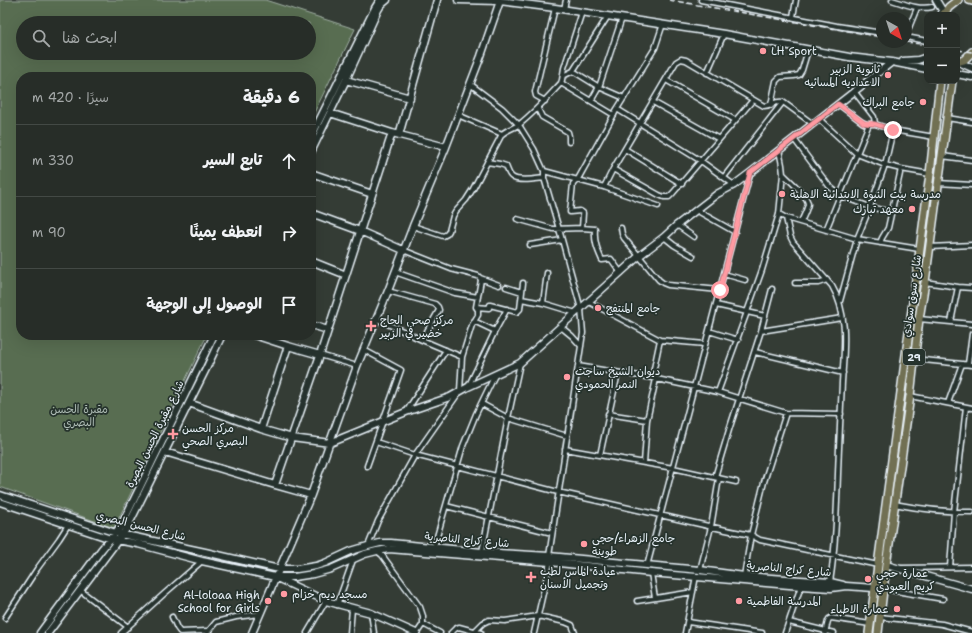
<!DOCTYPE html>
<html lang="ar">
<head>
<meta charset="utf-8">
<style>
	:root { --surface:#272d28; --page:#333934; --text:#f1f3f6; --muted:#a4a8a8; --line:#434945 }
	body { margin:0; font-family:"Shantell Sans","Playpen Sans Arabic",sans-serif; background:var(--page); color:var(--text); direction:rtl }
	.controls { position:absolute; right:12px; top:12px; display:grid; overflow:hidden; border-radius:8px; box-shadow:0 4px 16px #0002 }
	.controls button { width:36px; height:36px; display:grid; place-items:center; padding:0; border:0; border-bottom:1px solid var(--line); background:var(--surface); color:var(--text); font:20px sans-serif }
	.compass { position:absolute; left:876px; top:12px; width:36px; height:36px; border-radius:50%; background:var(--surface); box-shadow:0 4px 16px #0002; rotate:141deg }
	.stop { position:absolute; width:12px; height:12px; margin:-9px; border:3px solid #ff9aa2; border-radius:50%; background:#fff }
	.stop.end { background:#ff9aa2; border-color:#fff; box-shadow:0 1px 4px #0008 }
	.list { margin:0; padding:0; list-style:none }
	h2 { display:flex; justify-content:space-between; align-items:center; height:52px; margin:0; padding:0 16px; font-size:17px }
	h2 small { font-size:13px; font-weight:400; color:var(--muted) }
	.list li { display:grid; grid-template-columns:26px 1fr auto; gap:12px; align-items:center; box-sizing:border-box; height:72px; padding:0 16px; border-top:1px solid var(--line) }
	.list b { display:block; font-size:15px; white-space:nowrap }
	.list em { font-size:13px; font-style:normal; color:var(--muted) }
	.icon { flex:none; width:22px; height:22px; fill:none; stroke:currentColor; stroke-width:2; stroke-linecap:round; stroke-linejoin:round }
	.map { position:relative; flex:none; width:972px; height:633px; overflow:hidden; direction:ltr }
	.search { position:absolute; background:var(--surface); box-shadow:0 4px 16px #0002; left:16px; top:16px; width:300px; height:44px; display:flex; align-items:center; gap:10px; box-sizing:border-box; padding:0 14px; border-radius:22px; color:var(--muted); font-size:15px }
	.panel { position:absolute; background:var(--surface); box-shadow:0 4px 16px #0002; left:16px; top:72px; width:300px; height:268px; border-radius:16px; direction:rtl }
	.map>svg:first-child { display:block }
</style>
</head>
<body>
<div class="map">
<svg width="972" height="633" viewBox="0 0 972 633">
	<rect width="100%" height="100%" fill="#343c35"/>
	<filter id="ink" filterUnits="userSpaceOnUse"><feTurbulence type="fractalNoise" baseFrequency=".025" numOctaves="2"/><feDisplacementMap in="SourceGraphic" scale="8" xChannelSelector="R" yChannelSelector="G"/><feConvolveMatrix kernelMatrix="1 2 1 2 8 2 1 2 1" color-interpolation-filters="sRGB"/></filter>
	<g filter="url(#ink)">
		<path fill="#586d51" stroke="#a0afa4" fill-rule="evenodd" d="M0,0h265l90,29 -44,90v-42h-290v258h186l-93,193 -114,-41zM23,23h286v30h-286z"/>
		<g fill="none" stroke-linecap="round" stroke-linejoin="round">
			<g stroke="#e8f1f8" stroke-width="7">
				<path id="street" d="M701,0l136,26 45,7
					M892,0c13,4 26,10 40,7
					M564,9l2,-9
					M793,17l3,-17
					M906,35l11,-27
					M906,37l21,4
					M573,71l26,16 25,11
					M707,73l17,-39
					M563,76l10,-5 35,-55
					M666,80l69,40
					M561,83l53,32
					M470,84l32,24 17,17 15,24 10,22v7l15,51 22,80 2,24 -34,223
					M854,91l20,26 1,7
					M545,101l-9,-5 -1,-4 20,-84
					M591,101l8,-14 23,-69
					M653,102l66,37
					M838,104l24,18 4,2h9l18,6 41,7
					M771,105l5,-24 4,-4 14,-1 5,-1 3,-5 6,-20
					M538,109l4,8 26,15 1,4v6
					M617,109l84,52 33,24
					M458,115l44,19
					M947,118l25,4
					M819,119l38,35 28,11 16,4 29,5
					M794,139l35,47 12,10 29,11 21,5
					M625,149l57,35
					M942,156l30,4
					M487,162l13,2 6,2c2,4 2,8 6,11 6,5 23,2 32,1
					M613,169l46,26 5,2h5l4,-4 80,-93
					M544,171l60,16 54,19
					M783,174c6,6 25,22 25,30 -1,6 -5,13 -7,18
					M724,177l59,-75
					M938,183l34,2
					M604,187l9,-18 63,-107 5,-3 5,1 78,46c7,0 12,-6 19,-4l30,22
					M696,210l39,22
					M779,214l7,4 71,21 62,10
					M786,218l4,18 3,6 39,44c17,29 12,64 10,96 -1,22 -2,44 -3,66 -2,45 -2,90 -9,134
					M517,219l36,10 29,-1 13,1c-1,12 2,20 7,31l9,-1 10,14
					M677,225l17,12
					M413,226l30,10 4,-2 2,-3 4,-15 3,-5 10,-11 7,-11 29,-55c6,-5 13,-6 19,-11 15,-12 27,-26 40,-40l1,-3 2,-12 18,-56
					M582,228l1,-15 -3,-2 -10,1 3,-28 5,-5 39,-70 38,-61 8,-24
					M621,228l1,6 2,4 35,42 4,3 5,2 51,5
					M826,230l43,-106
					M664,237l10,8 19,11
					M880,243l2,-5 6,-10 13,-59
					M530,245l32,-5
					M930,247l42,-2
					M395,272l60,21 23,4
					M724,274l21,6
					M480,278l19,7
					M925,282l33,5 14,1
					M795,283h23l9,-3
					M506,287l16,5
					M521,299l22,4 33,10
					M840,301l17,-62 13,-32 15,-42 8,-35
					M589,302l71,38 45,4
					M543,303l4,-30
					M716,305l49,11
					M476,307l13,1 1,-3 27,7 3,-3 3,-26
					M377,319l45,21 17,-30 -1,-3 -3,-3 -47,-13
					M919,319l53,5
					M474,321l21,10
					M951,322l7,-35
					M561,327l11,9 9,10
					M709,331l29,9
					M761,331l81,-13
					M422,340l40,17
					M364,350l37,20 -34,96
					M755,352l88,21
					M320,355l37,11
					M914,359l58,6
					M968,364l4,-30
					M578,366l74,12 66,14 68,21 55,1
					M652,378l8,-38
					M468,387l27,-56 12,-22
					M718,392l29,-80 15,-42 17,-56 4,-40 -1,-9 -3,-15
					M910,396l62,12
					M948,403l14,-39
					M482,404l26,14 59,18
					M406,412l40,-62
					M608,414l39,6
					M376,442l39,13 143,37 168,38 25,5 9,5 118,25
					M565,449l108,19 63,14
					M600,455l18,-82
					M644,463l3,-43 9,-41
					M715,477l14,-47 32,-99 11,-42
					M894,504c26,5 52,8 78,8
					M446,506l106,27
					M368,546l10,-25 37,-66 45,-64 2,-34 10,-32 6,-10v-5l-2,-3 5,-27 -1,-2 -2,-2 -27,-7 -48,-19
					M434,547l29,-101 13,-32 19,-39
					M377,551l5,4 38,52 3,9v8l17,9
					M482,552l26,-134 12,-55
					M647,566l103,-392
					M950,567l4,-55 12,-105
					M902,568l70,-1
					M700,570l11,-43 8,-49
					M651,573l4,25
					M744,576l7,-41 13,-53 22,-69
					M884,589l59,10
					M80,590l48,37
					M637,601l56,-9
					M337,605l16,-45
					M371,613l3,20
					M172,617l5,11 3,4 27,-1
					M880,617l62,7 30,8
					M5,618l32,-49 22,-30 9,-14
					M688,622l74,11
					M789,622l45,11
					M475,631l8,-8 6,-3 16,1 33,-5 27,6 7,3 3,8
					M121,633l43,-39 38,-33
					M207,633l9,-11 20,-5 24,-3
					M307,633l19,-32
					M350,633l2,-24
					M417,633l6,-9
					M451,633l4,-4 4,-2 22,6
					M534,633l16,-71
					M685,633l11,-57
					M785,633l16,-47
					M825,633l3,-12 1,-2 2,-1 39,6"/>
			</g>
			<g stroke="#e8f1f8" stroke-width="9">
				<path id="secondary" d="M458,0l42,1 55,7 169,26 125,23 43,5
					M936,0l6,10v5
					M903,61l15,-1 9,-3
					M959,62l13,6
					M957,74l15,3
					M346,80l64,18
					M330,113l62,20 54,14
					M399,135l38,-135
					M311,137l64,-129 5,-8
					M311,152l35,-72 32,-70 3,-5 6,-5
					M311,173l61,21
					M311,213l49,18 43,19
					M311,261l35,14
					M311,325l17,5
					M254,335l34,11 32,9
					M189,403l72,26 31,9 38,5 76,-31 44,-15 18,-10 52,-24 119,-107 25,-19 13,-12 40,-31 17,-9 16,-12 142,-111 35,7
					M261,429l27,-83
					M165,452l110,33 36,10
					M275,485l45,-130 72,-222
					M0,495l116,38 89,19 74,17h18l19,-3 9,-3 26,-12 17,-5 12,-3h11l91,9 67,4 151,14 44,6 86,6 13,3
					M0,502l111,37 27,5 64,17 73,16h19l19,-3 18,-5 34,-15 12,-3 12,-2 161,13 101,11 150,13 30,2 15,-2 28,2
					M886,565l86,24
					M277,578l49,23 45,12 45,20
					M40,633l61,-83 20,-24 93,-191
					M48,633l79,-105 62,-125 17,-34 16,-34
					M252,633l59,-138 46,-129 31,-75 25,-65 33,-79 35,-91 19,-55"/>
			</g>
			<g stroke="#e8f1f8" stroke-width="10">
				<path id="primary" d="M969,0l3,1
					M943,15l6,-8 9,-7
					M957,62l7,-2 8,-8
					M869,633l61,-459 10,-93
					M878,633l8,-68 24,-169 9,-77 6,-37 27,-201"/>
			</g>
			<use href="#street" stroke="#26332d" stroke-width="4"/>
			<use href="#secondary" stroke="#26332d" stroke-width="6"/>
			<use href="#primary" stroke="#716f52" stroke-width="7"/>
			<path stroke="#e8f1f8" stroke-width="1.5" stroke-dasharray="6 3" stroke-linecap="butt" d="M669,0l213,37
				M906,42l21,3
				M957,50l15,2"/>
		</g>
	</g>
	<g fill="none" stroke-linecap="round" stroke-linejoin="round" filter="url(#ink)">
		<path stroke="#ff9aa2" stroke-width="5" d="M720,290l30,-117 88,-69 26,19 11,1 18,6"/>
	</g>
	<g fill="#ff9aa2" stroke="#26332d" stroke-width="1.5">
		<circle cx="763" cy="51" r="4"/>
		<circle cx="888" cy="75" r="4"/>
		<circle cx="923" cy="102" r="4"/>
		<circle cx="782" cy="194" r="4"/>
		<circle cx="912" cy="209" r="4"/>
		<circle cx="598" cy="308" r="4"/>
		<path d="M369 320h4v4h4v4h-4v4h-4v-4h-4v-4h4z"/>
		<circle cx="567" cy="377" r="4"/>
		<path d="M171 428h4v4h4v4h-4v4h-4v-4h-4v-4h4z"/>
		<circle cx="584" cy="544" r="4"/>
		<path d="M529 571h4v4h4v4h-4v4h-4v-4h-4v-4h4z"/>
		<circle cx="868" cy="579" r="4"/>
		<circle cx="284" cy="594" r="4"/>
		<circle cx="268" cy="601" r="4"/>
		<circle cx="739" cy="601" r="4"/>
		<circle cx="897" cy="609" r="4"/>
	</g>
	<g text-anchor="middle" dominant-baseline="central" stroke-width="3.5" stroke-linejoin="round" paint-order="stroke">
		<rect fill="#26332d" stroke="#aeb8bb" stroke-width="1" x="903" y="349" width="22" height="16" rx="3"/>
		<g font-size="10" font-weight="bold" fill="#e8f1f8">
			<text x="914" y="357">29</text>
		</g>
		<g font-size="11" fill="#e8f1f8" stroke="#26332d" text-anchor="start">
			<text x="771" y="51">LH Sport</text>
			<text x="880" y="69" text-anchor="end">ثانوية الزبير<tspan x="880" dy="13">الاعداديه المسائيه</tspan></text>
			<text x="915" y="102" text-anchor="end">جامع البراك</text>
			<text x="790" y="194">مدرسة بيت النبوة الابتدائية الاهلية</text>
			<text x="904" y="209" text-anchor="end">معهد تبارك</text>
			<text x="606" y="308">جامع المنتفج</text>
			<text x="380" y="320">مركز صحي الحاج<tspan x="380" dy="13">خضير في الزبير</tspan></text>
			<text x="575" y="371">ديوان الشيخ ساجت<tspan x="575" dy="13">النمر الحمودي</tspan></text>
			<text x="182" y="428">مركز الحسن<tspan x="182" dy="13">البصري الصحي</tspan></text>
			<text x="592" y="538">جامع الزهراء/حجي<tspan x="592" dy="13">طوينة</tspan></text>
			<text x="540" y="571">عيادة الماس لطب<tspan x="540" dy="13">وتجميل الأسنان</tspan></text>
			<text x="876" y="573">عمارة حجي<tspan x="876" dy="13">كريم العبودي</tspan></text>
			<text x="292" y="594">مسجد ديم خزام</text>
			<text x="260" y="595" text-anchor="end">Al-loloaa High<tspan x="260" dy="13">School for Girls</tspan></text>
			<text x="747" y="601">المدرسة الفاطمية</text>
			<text x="889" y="609" text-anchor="end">عمارة الاطباء</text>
		</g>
		<g font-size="11" fill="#e8f1f8" stroke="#26332d">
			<text transform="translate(912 296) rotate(-82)">شارع سوق سوادي</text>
			<text transform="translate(155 434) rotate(-64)">شارع مقبرة الحسن البصرة</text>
			<text transform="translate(141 526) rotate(14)">شارع الحسن البصري</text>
			<text transform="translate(467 540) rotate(5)">شارع كراج الناصرية</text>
			<text transform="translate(789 569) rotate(5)">شارع كراج الناصرية</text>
		</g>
		<g font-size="11" fill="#aebcb5" stroke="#26332d">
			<text x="79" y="409">مقبرة الحسن<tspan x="79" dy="13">البصري</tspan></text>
		</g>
	</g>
</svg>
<div class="controls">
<button>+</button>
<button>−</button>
</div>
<svg class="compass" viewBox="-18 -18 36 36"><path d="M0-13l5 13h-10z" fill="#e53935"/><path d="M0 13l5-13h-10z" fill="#a4a8a8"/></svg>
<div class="stop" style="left:720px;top:290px"></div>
<div class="stop end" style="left:893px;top:130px"></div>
<div class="search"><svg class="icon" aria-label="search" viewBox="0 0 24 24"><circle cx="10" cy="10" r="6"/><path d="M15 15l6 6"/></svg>ابحث هنا</div>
<section class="panel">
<h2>6 دقيقة<small>سيرًا · 420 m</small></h2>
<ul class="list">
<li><svg class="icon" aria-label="ahead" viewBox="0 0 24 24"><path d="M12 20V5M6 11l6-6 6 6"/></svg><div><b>تابع السير</b></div><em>330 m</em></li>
<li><svg class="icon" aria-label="right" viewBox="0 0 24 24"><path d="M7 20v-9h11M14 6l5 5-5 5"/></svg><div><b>انعطف يمينًا</b></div><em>90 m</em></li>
<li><svg class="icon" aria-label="arrive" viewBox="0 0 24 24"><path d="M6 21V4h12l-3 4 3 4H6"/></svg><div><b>الوصول إلى الوجهة</b></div></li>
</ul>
</section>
</div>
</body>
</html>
